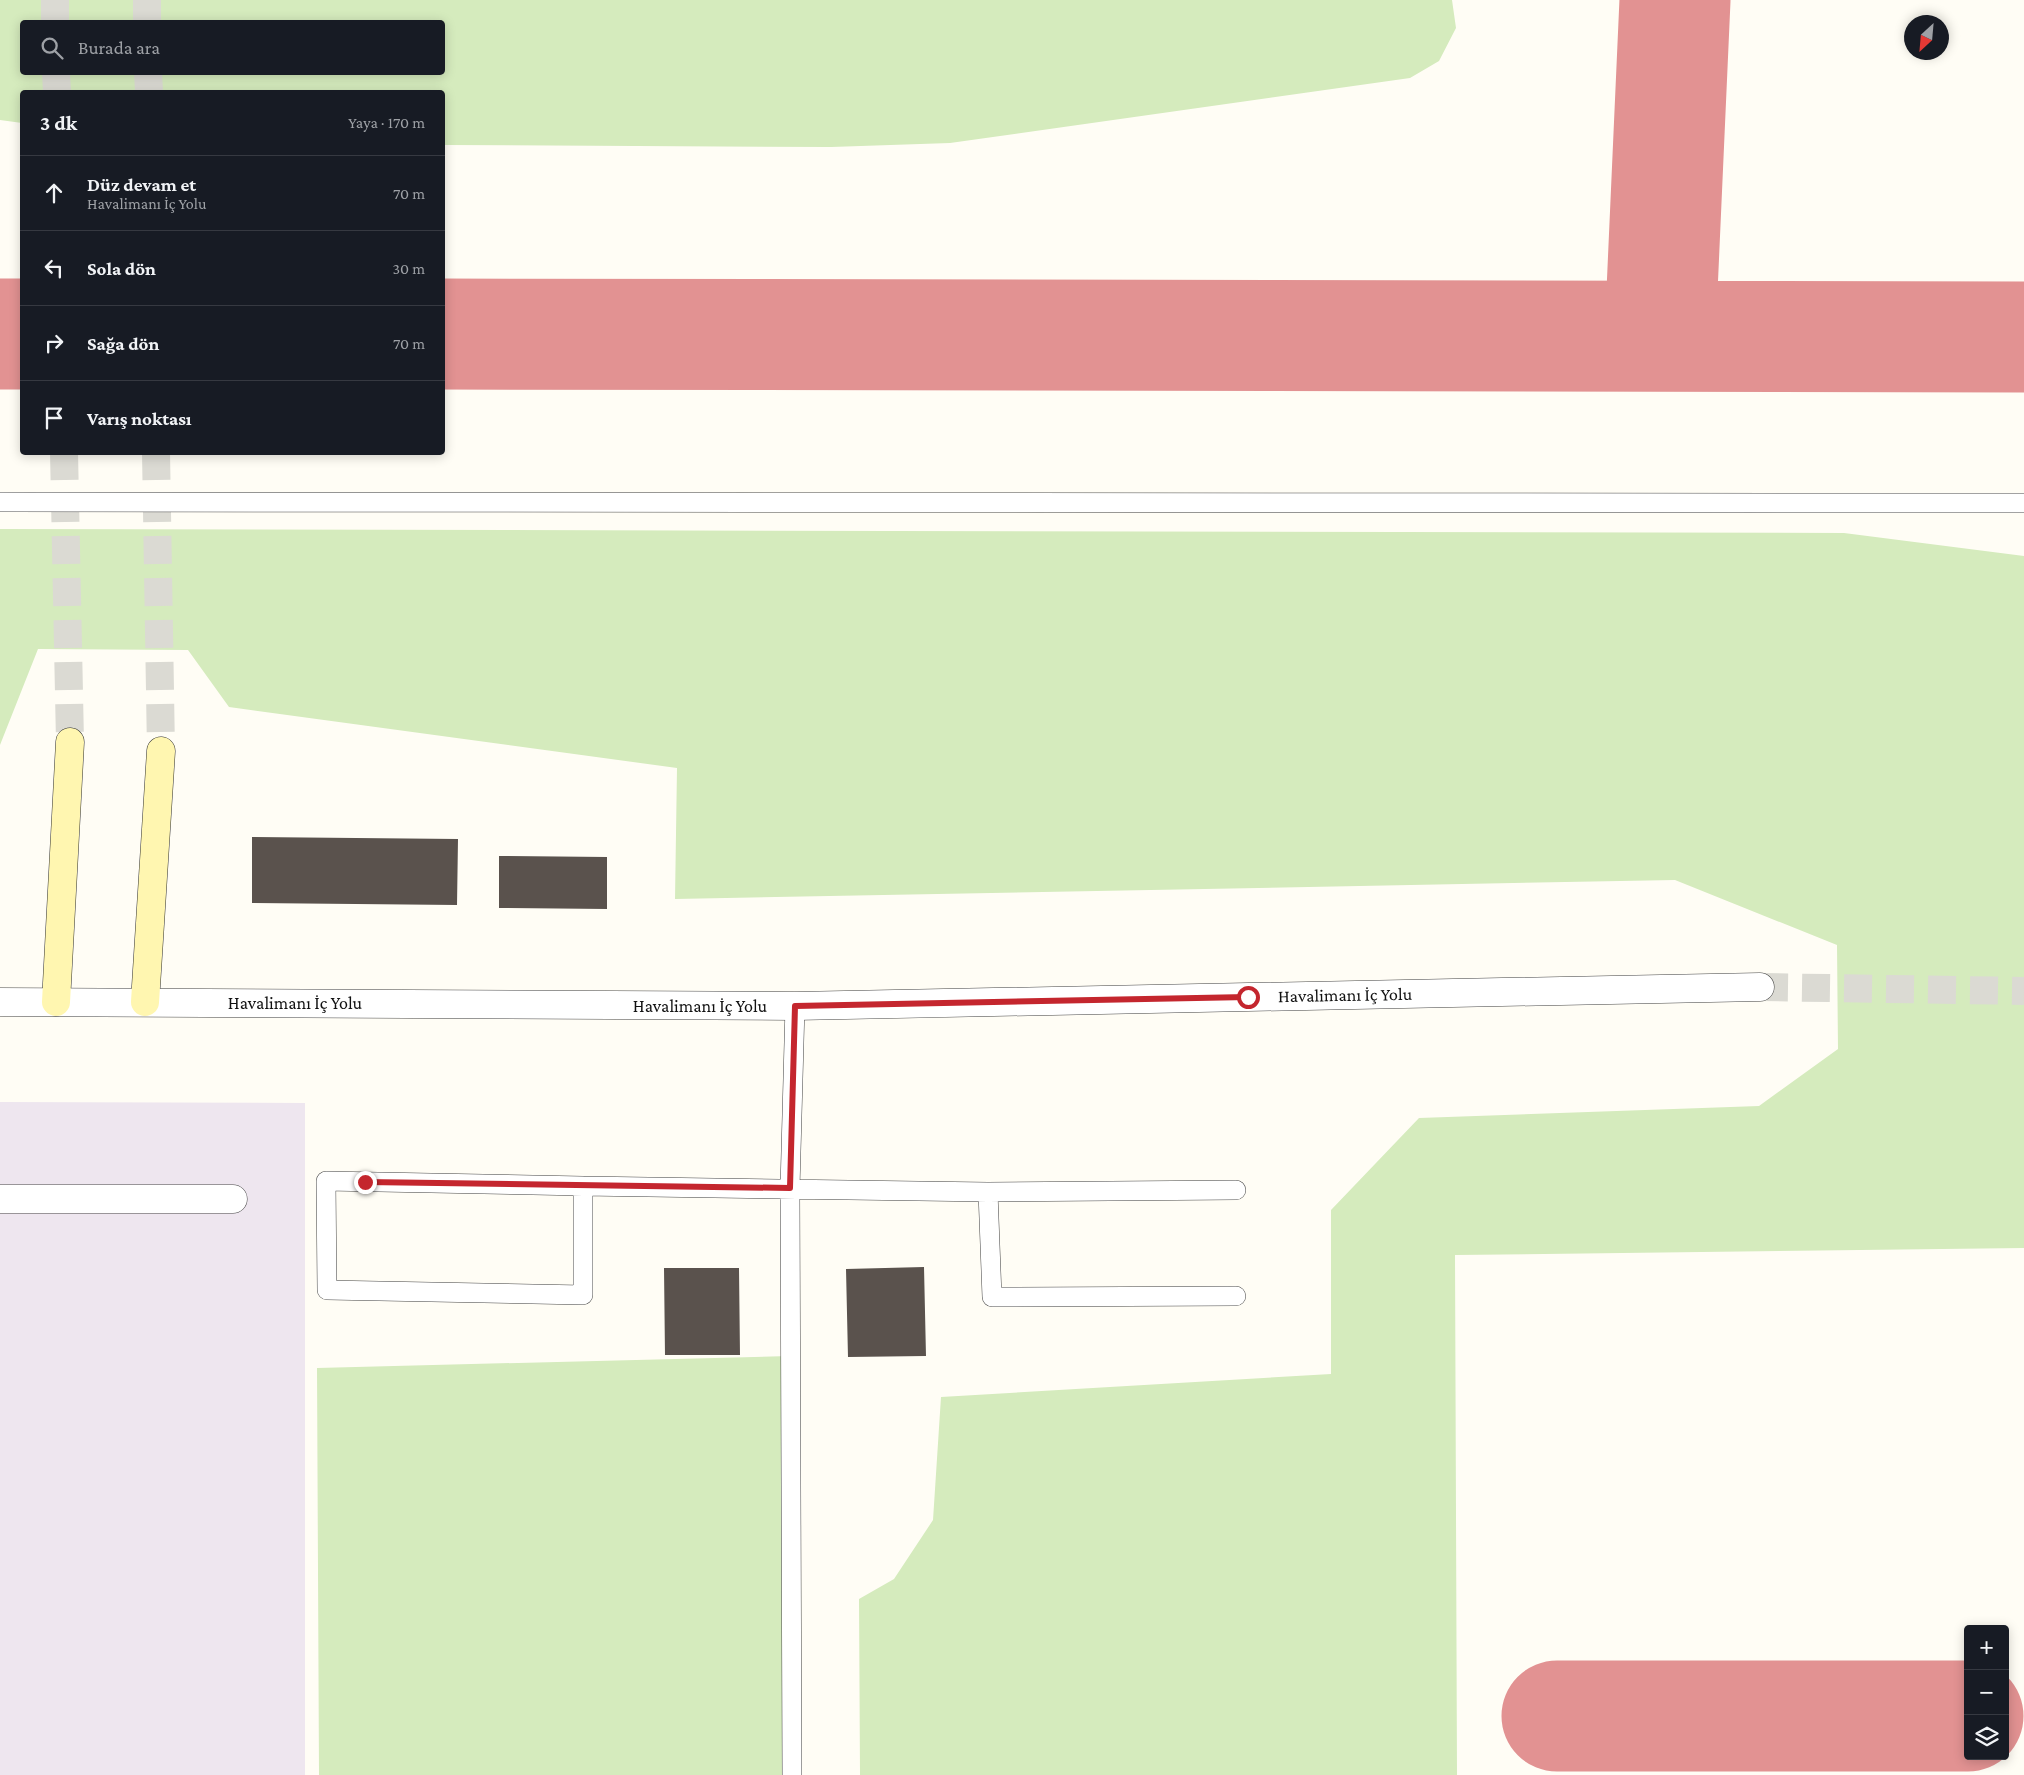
<!DOCTYPE html>
<html lang="tr">
<head>
<meta charset="utf-8">
<style>
	:root { --surface:#171b24; --page:#242831; --text:#f1f3f6; --muted:#9ea1a6; --line:#363941 }
	body { margin:0; font-family:"Crimson Pro",serif; background:var(--page); color:var(--text) }
	.controls { position:absolute; right:15px; bottom:15px; display:grid; overflow:hidden; border-radius:5px; box-shadow:0 2px 12px #0003 }
	.controls button { width:45px; height:45px; display:grid; place-items:center; padding:0; border:0; border-bottom:1px solid var(--line); background:var(--surface); color:var(--text); font:25px sans-serif }
	.compass { position:absolute; left:1904px; top:15px; width:45px; height:45px; border-radius:50%; background:var(--surface); box-shadow:0 2px 12px #0003; rotate:206deg }
	.stop { position:absolute; width:15px; height:15px; margin:-11px; border:4px solid #c4262e; border-radius:50%; background:#fff }
	.stop.end { background:#c4262e; border-color:#fff; box-shadow:0 1px 5px #0008 }
	.list { margin:0; padding:0; list-style:none }
	h2 { display:flex; justify-content:space-between; align-items:center; height:65px; margin:0; padding:0 20px; font-size:21px }
	h2 small { font-size:16px; font-weight:400; color:var(--muted) }
	.list li { display:grid; grid-template-columns:32px 1fr auto; gap:15px; align-items:center; box-sizing:border-box; height:75px; padding:0 20px; border-top:1px solid var(--line) }
	.list b { display:block; font-size:19px; white-space:nowrap }
	.list p { margin:0; font-size:16px; white-space:nowrap; color:var(--muted) }
	.list em { font-size:16px; font-style:normal; color:var(--muted) }
	.icon { flex:none; width:28px; height:28px; fill:none; stroke:currentColor; stroke-width:2; stroke-linecap:round; stroke-linejoin:round }
	.map { position:relative; flex:none; width:2024px; height:1775px; overflow:hidden }
	.search { position:absolute; background:var(--surface); box-shadow:0 2px 12px #0003; left:20px; top:20px; width:425px; height:55px; display:flex; align-items:center; gap:12px; box-sizing:border-box; padding:0 18px; border-radius:5px; color:var(--muted); font-size:19px }
	.panel { position:absolute; background:var(--surface); box-shadow:0 2px 12px #0003; left:20px; top:90px; width:425px; height:365px; border-radius:5px }
	.map>svg:first-child { display:block }
</style>
</head>
<body>
<div class="map">
<svg width="2024" height="1775" viewBox="0 0 2024 1775">
	<rect width="100%" height="100%" fill="#fffdf5"/>
	<path fill="#eee6ef" d="M0,1102l305,1v672h-305z"/>
	<path fill="#d5ebbd" fill-rule="evenodd" d="M0,0h1452l4,28 -17,33 -29,17 -460,65 -119,4 -388,-2 -1,-53h-420v31l-22,-3zM22,22h420v50h-420z
		M0,529l1844,4 180,23v692l-569,7 2,520h-597l-1,-176 35,-20 39,-59 8,-123 390,-23v-164l88,-92 340,-12 79,-57 -1,-104 -162,-65 -1000,19 2,-131 -448,-61 -41,-57 -150,-1 -38,96z
		M790,1356l2,419h-473l-2,-407z"/>
	<g fill="none" stroke-linecap="round" stroke-linejoin="round">
		<path stroke="#e29292" stroke-width="111" d="M0,334h22
			M442,334l1582,3
			M1660,336l15,-336
			M1557,1716h411"/>
	</g>
	<path fill="#5a524d" d="M252,837l206,2 -1,66 -205,-2z
		M499,856l108,1v52l-108,-1z
		M924,1267l2,89 -78,1 -2,-88z
		M664,1268h75l1,87h-75z"/>
	<g fill="none" stroke-linecap="round" stroke-linejoin="round">
		<path stroke="#dbdad3" stroke-width="28" stroke-dasharray="28 14" stroke-linecap="butt" d="M1760,987l264,4"/>
		<path stroke="#dbdad3" stroke-width="28" stroke-dasharray="28 14" stroke-linecap="butt" d="M55,0v22
			M147,0v22
			M56,72l1,20
			M148,72l1,20
			M64,452l6,290
			M156,452l5,299"/>
		<g stroke="#444" stroke-width="20">
			<path id="lane" d="M0,502l2024,1
				M583,1186l-257,-5 1,109 256,5v-109l405,6
				M1236,1190l-248,2 4,105 244,-1
				M792,1775l-2,-587 5,-182"/>
		</g>
		<g stroke="#444" stroke-width="29">
			<path id="street" d="M0,1002l795,4 965,-19
				M0,1199h233"/>
		</g>
		<g stroke="#333" stroke-width="29">
			<path id="secondary" d="M56,1002l14,-260
				M145,1002l16,-251"/>
		</g>
		<use href="#lane" stroke="#fff" stroke-width="19"/>
		<use href="#street" stroke="#fff" stroke-width="28"/>
		<use href="#secondary" stroke="#fff6b0" stroke-width="28"/>
	</g>
	<g fill="none" stroke-linecap="round" stroke-linejoin="round">
		<path stroke="#c4262e" stroke-width="6" d="M365,1182l425,6 5,-182 453,-9"/>
	</g>
	<g text-anchor="middle" dominant-baseline="central" stroke-width="5" stroke-linejoin="round" paint-order="stroke">
		<g font-size="18" fill="#111" stroke="#fff">
			<text transform="translate(1345 995) rotate(-1)">Havalimanı İç Yolu</text>
			<text x="295" y="1003">Havalimanı İç Yolu</text>
			<text x="700" y="1006">Havalimanı İç Yolu</text>
		</g>
	</g>
</svg>
<div class="controls">
<button>+</button>
<button>−</button>
<button><svg class="icon" aria-label="layers" viewBox="0 0 24 24"><path d="M12 4l9 5-9 5-9-5zM3 14l9 5 9-5"/></svg></button>
</div>
<svg class="compass" viewBox="-18 -18 36 36"><path d="M0-13l5 13h-10z" fill="#e53935"/><path d="M0 13l5-13h-10z" fill="#9ea1a6"/></svg>
<div class="stop" style="left:1248px;top:997px"></div>
<div class="stop end" style="left:365px;top:1182px"></div>
<div class="search"><svg class="icon" aria-label="search" viewBox="0 0 24 24"><circle cx="10" cy="10" r="6"/><path d="M15 15l6 6"/></svg>Burada ara</div>
<section class="panel">
<h2>3 dk<small>Yaya · 170 m</small></h2>
<ul class="list">
<li><svg class="icon" aria-label="ahead" viewBox="0 0 24 24"><path d="M12 20V5M6 11l6-6 6 6"/></svg><div><b>Düz devam et</b><p>Havalimanı İç Yolu</p></div><em>70 m</em></li>
<li><svg class="icon" aria-label="left" viewBox="0 0 24 24"><path d="M17 20v-9H6M10 6l-5 5 5 5"/></svg><div><b>Sola dön</b></div><em>30 m</em></li>
<li><svg class="icon" aria-label="right" viewBox="0 0 24 24"><path d="M7 20v-9h11M14 6l5 5-5 5"/></svg><div><b>Sağa dön</b></div><em>70 m</em></li>
<li><svg class="icon" aria-label="arrive" viewBox="0 0 24 24"><path d="M6 21V4h12l-3 4 3 4H6"/></svg><div><b>Varış noktası</b></div></li>
</ul>
</section>
</div>
</body>
</html>
